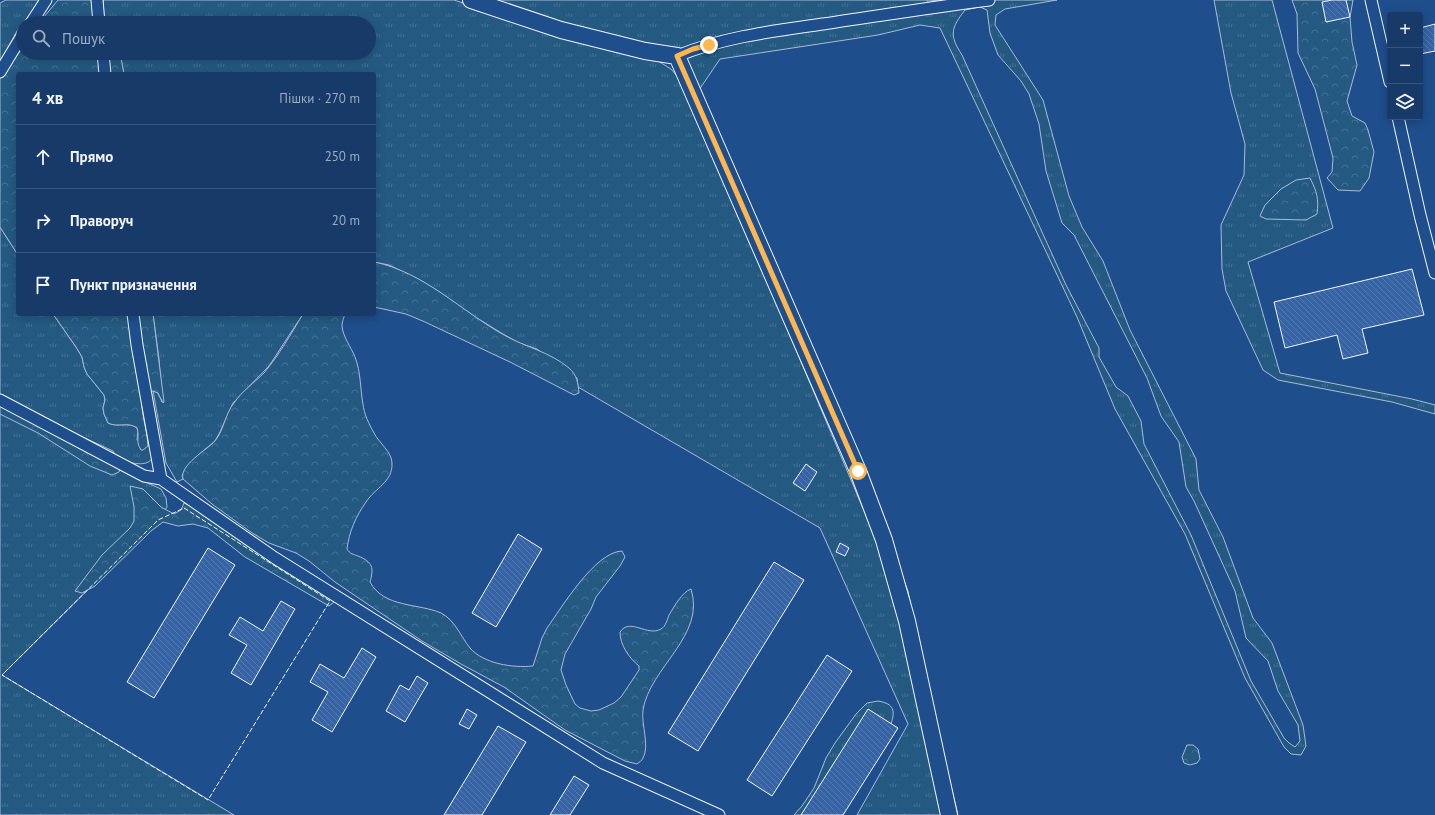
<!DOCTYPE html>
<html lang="uk">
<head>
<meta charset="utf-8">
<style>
	:root { --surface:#173a69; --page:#244571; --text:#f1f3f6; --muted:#9eadc0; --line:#36547d }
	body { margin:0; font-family:"PT Sans",sans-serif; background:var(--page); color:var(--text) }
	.controls { position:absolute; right:12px; top:12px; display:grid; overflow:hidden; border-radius:4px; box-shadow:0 2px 10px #0003 }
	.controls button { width:36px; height:36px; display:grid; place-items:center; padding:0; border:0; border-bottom:1px solid var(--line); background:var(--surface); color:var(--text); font:20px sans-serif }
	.stop { position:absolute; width:12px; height:12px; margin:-9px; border:3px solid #ffb74d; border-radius:50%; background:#fff }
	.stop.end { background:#ffb74d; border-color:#fff; box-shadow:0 1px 4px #0008 }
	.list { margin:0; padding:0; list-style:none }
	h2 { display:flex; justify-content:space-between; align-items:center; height:52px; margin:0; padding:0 16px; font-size:17px }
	h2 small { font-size:13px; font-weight:400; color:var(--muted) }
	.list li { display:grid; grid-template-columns:26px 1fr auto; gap:12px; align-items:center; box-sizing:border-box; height:64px; padding:0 16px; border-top:1px solid var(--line) }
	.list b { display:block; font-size:15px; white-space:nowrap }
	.list em { font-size:13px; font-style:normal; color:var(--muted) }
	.icon { flex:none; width:22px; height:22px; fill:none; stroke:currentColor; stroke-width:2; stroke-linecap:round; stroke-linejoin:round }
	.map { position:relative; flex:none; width:1435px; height:815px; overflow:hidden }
	.search { position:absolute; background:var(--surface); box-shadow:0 2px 10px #0003; left:16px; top:16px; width:360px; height:44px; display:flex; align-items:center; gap:10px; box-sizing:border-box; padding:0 14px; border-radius:22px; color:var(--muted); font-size:15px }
	.panel { position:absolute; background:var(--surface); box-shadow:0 2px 10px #0003; left:16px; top:72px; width:360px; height:244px; border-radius:4px }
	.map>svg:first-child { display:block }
</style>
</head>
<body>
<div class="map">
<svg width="1435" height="815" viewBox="0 0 1435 815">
	<defs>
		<pattern id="grass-tufts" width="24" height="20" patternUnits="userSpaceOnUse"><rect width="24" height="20" fill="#245a82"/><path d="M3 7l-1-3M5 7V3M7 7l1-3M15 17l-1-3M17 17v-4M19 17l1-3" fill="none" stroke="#447295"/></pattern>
		<pattern id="forest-crowns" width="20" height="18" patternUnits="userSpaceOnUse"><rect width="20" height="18" fill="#245a82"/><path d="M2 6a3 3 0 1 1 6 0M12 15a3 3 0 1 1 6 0" fill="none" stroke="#447295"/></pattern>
		<pattern id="building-back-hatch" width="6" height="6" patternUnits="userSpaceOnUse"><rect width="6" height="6" fill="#3563a3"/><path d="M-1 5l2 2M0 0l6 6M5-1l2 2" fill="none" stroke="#537ab1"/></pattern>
	</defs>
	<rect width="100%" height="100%" fill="#1f4e8c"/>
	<path fill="url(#grass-tufts)" stroke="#a8bbd7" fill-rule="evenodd" d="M6,0h35l-24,31 -17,31v-59z
		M103,0h351l93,31 73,21 38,9 13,8 12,14 193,456 29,94 37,182h-85l51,-91 -88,-196 -242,-141 -1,-9 -40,-29 -18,-6 -16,-9 -31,-19 -37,-26 -17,-10 -29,-14 -15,-3v-188h-250l-4,-21h249v-30h-256l-1,-2 -8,-4z
		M494,0h433v1l15,-1h115l-52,9 -9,6 -1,10 48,75 26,96 13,31 21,34 27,69 66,129 3,31 24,47 30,81 19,25 31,82 3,21 -5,9 -10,-1 -7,-7 -39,-69 -60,-144 -70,-125 -38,-92 -137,-289 -20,-3 -42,10 -158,24 -21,31 189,447 20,54 19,95 31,129h-11l-47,-234 -224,-521zM980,7l7,3 3,23 8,22 23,26 8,13 10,30 7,47 16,52 12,12 73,143 14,38 18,26 7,45 8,14 41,90 11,47 22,23 10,30 20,34 2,16 -5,6 -6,-4 -5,-5 -33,-57 -60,-146 -47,-91 -3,-23 -13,-25 -12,-9 -17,-30v-9l-33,-63 -104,-230c-13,-20 -11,-27 3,-45z
		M1214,0h58l61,228 -85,34 32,111 132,26 23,6v9l-43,-12 -114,-22 -15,-10 -37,-79 -4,-22 -1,-44 23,-50 1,-31 -14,-51z
		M0,227l18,28v59h35l23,33 6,10 2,10 3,7 17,21 1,5 -2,8 1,6 4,9c10,5 20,-2 29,5l1,4 -1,8 11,6 -1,-12c2,6 5,13 6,18 1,16 -19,12 -28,9l-125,-66z
		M153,314h150l-34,52 -36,37 -13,29 -5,9 -18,15 -10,10 -5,10 1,3 -6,3 -11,-19 -13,-72 5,2 4,9 -3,-43z
		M0,405l132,71 29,13 5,9 1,9 -9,13 -156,155 232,140h-234z
		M878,701c17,3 17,10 13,23l-48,91h-49l8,-9 12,-18 12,-30 9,-15 21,-29 11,-11z"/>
	<path fill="url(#forest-crowns)" stroke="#a8bbd7" d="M58,0h35l6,14 13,7 1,2h-74z
		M1292,0h61l-3,17 2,25 5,23 -10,36 5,15 13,7 3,7 6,22 -5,26 -9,13 -22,-1 -11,-12 5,-6 1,-14 -18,-69 -17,-36 -1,-39z
		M23,47v6h97l4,21h-106v181l-18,-28v-164l7,3 7,-6z
		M1310,178c7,14 9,21 7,36l-11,6 -40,-1 -6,-3 5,-11 16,-16 15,-9z
		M374,262c50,10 87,49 130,73 21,12 46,17 65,33 8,7 9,15 10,25l-5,2 -62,-32 -87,-41 -19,-8 -32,-7z
		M53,314h100l11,88 -1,1 -5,-10 -5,-2 -11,3c-2,17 5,34 6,52l-5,4h-2c-6,-9 -1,-13 -4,-22 -9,-7 -19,0 -29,-5l-4,-9 -1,-6 2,-8 -1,-5 -17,-21 -3,-7 -2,-10 -6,-10z
		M303,314h42c-1,3 -3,8 -3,12 1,11 9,21 13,31 6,15 5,31 8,47 1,10 6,20 11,29 5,10 18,19 18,30 1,19 -17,25 -26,39 -10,14 -17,30 -19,47 3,5 6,5 11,7 15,6 16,12 12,26 14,26 48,21 71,31 14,7 20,24 29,35 14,16 43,20 63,18l9,-28 5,-10c15,-21 48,-76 75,-77l3,6 -5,9 -24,31 -5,12 -26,45 -4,16 5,15 9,19 5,4 11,3 8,-1 15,-7 7,-6 18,-27v-4c-10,-8 -19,-21 -19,-34 10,-15 27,5 41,-3 5,-3 6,-9 8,-14 5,-8 13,-23 22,-26 15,47 -41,78 -48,121 -2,14 7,36 0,48 -1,3 -4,4 -6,6l-12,-3 -60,-31 -61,-43 -43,-23 -39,-23 -87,-59 -26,-21 -13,-8 -27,-10 -17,-10 -40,-29 -29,-25c-4,-14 24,-29 32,-38 9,-11 10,-27 19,-38 8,-12 20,-20 30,-30 15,-18 27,-39 39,-59z
		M0,395l50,27 63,29 8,14 -2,7 -7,3 -22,-9 -52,-33 -38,-19z
		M130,486l13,3 18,18 13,7 7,-4 3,-7 43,20 98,65 9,14 -5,4 -84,-49 -37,-29 -15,-4 -15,2 -15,-4 -12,9 -56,55 -13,7 -7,-2 27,-36 28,-27 4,-7v-14z
		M1187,745h6l5,4 2,10 -3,4 -7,2 -6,-2 -2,-6z"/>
	<path fill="url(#building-back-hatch)" stroke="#f2f6ff" d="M1332,0h14l4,17 -24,5 -4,-20z
		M1435,24v27l-15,3v-26z
		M1412,269l12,46 -62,14 6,24 -25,6 -6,-24 -52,13 -11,-46z
		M806,464l11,8 -12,19 -12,-8z
		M518,534l24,15 -46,78 -24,-14z
		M840,543l9,5 -4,8 -9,-4z
		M208,548l27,17 -81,133 -27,-16z
		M774,562l30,18 -106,171 -30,-18z
		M281,601l14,8 -44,76 -20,-12 16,-28 -18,-10 11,-18 23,14z
		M362,648l14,9 -44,75 -20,-12 16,-28 -18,-10 10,-18 24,14z
		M827,655l25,16 -80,125 -25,-16z
		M417,676l11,7 -23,39 -19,-11 14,-26 9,5z
		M467,709l10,6 -8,14 -10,-5z
		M868,709l30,19 -55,87h-42z
		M498,726l28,16 -44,73h-38z
		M574,776l15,9 -19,30h-20z"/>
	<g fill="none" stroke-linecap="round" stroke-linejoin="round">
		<g stroke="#f2f6ff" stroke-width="13">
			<path id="street" d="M97,0l2,23
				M1371,0l19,82
				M31,23l15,-23
				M103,53l2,21
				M677,56c46,-19 97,-25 146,-32 55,-8 110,-17 166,-24
				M0,72l23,-38
				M1398,117l22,98 15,58
				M133,314l4,31 24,134 114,79 328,205 116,52
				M0,400l144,76 17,3"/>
		</g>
		<g stroke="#f2f6ff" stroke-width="18">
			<path id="secondary" d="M471,0l90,30 84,21 32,5 181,415 26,69 23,81 42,194"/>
		</g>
		<use href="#street" stroke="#1f4e8c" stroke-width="11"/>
		<use href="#secondary" stroke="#1f4e8c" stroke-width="16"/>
		<path stroke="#f2f6ff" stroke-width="1" stroke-dasharray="5 2" stroke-linecap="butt" d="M184,508l146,93 -122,199 -206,-125 156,-155z"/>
	</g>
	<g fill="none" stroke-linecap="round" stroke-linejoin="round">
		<path stroke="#ffb74d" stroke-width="5" d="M709,45l-16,4 -16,7 181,415"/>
	</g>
</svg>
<div class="controls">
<button>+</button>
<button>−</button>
<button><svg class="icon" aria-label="layers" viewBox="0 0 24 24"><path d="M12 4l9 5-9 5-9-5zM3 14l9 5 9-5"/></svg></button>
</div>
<div class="stop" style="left:858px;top:471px"></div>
<div class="stop end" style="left:709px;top:45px"></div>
<div class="search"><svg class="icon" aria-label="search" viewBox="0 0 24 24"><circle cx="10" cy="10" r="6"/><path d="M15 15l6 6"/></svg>Пошук</div>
<section class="panel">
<h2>4 хв<small>Пішки · 270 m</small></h2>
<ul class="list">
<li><svg class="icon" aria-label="ahead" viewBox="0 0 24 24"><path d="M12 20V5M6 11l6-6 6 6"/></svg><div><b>Прямо</b></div><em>250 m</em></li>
<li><svg class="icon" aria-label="right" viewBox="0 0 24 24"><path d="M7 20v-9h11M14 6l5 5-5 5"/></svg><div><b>Праворуч</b></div><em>20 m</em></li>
<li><svg class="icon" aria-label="arrive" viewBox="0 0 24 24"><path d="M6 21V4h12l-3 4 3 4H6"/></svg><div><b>Пункт призначення</b></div></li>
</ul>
</section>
</div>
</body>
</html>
